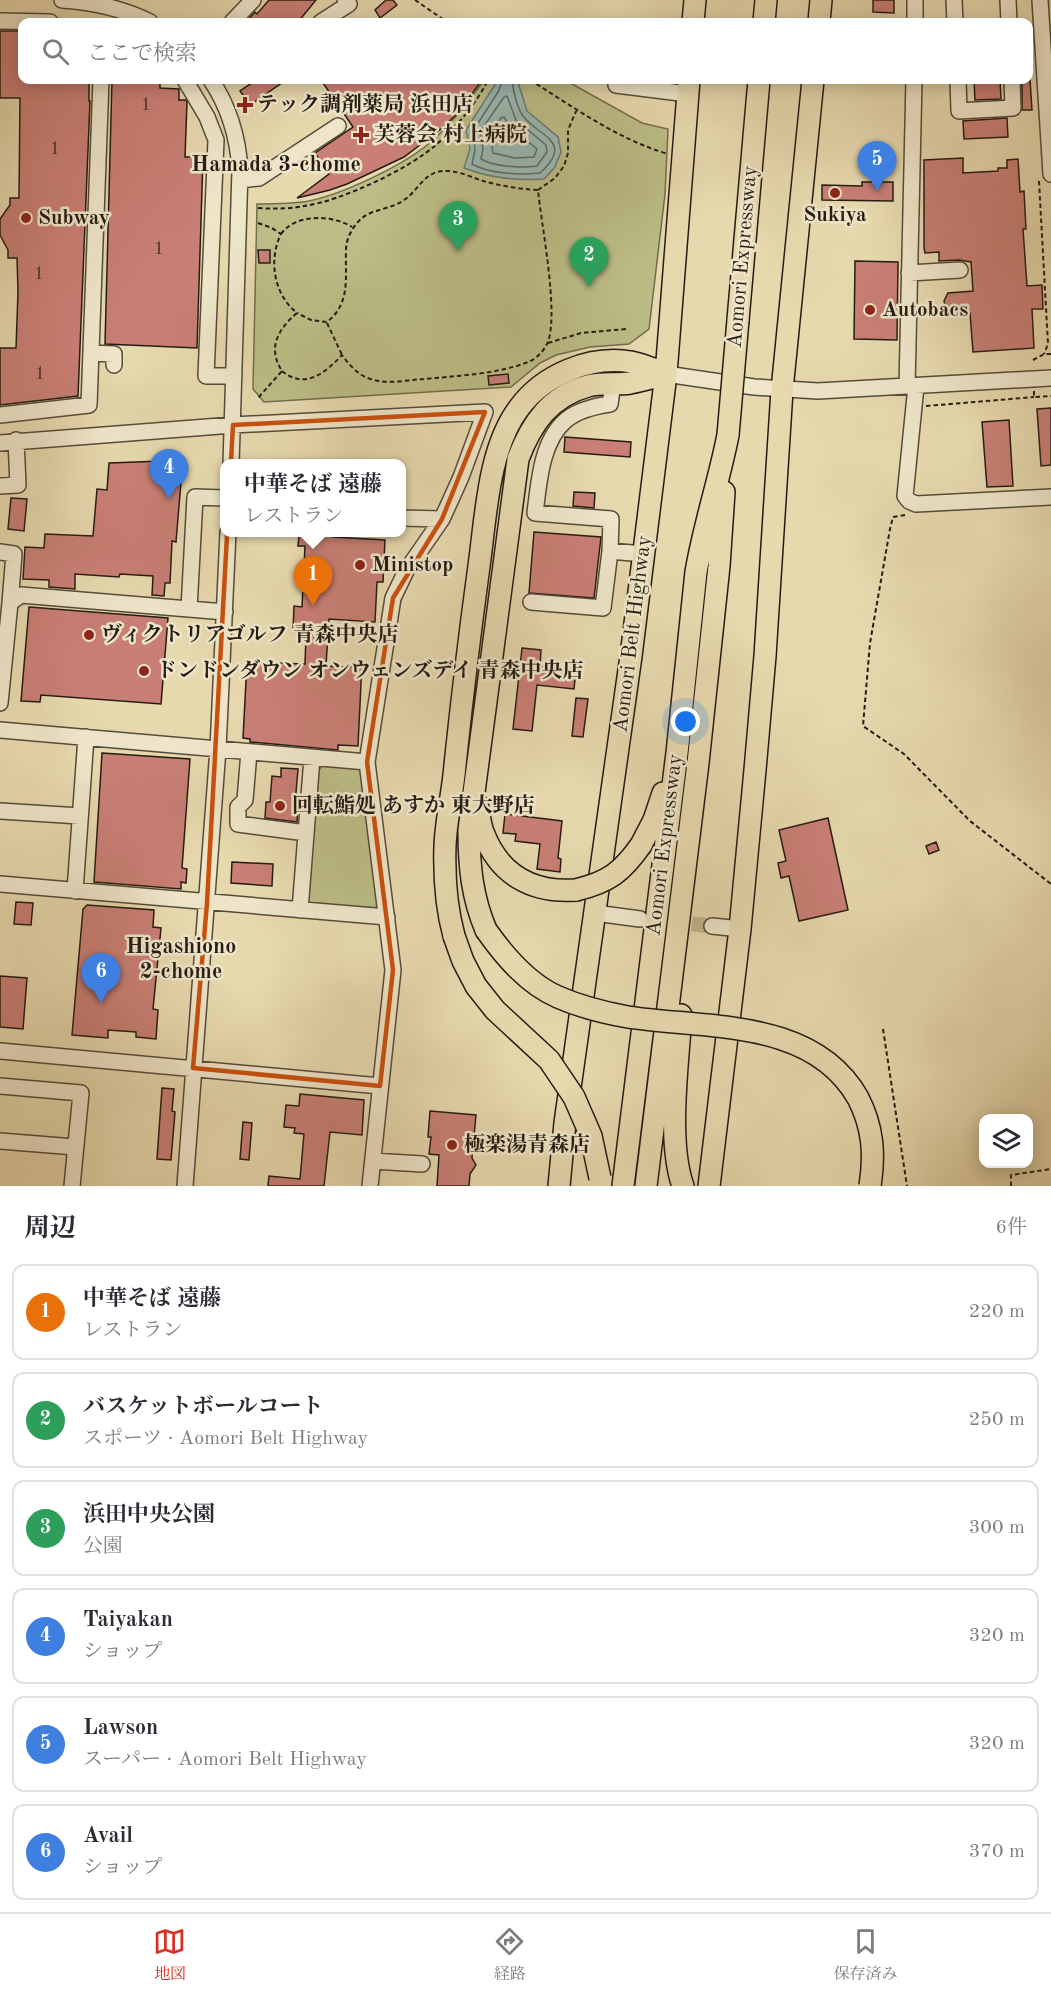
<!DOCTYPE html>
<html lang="ja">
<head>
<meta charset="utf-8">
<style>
	:root { --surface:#fff; --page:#f7f7f7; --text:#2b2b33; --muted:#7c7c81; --line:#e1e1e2; --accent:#d93025 }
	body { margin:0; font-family:"Old Standard TT","Noto Serif JP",serif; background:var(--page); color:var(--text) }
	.controls { position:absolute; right:18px; bottom:18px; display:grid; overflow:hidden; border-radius:12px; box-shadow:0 3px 15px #0003 }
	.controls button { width:54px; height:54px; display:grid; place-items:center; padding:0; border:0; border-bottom:2px solid var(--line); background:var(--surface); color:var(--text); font:30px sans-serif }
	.you { position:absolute; left:686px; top:722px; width:21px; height:21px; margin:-15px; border:4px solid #fff; border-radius:50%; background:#1a73e8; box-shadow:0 0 0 9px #1a73e833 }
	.badge { display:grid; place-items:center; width:39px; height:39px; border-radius:50%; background:var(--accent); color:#fff; font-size:20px; font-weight:700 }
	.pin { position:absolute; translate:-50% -50px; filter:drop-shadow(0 2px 3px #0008) }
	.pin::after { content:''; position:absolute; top:32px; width:21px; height:18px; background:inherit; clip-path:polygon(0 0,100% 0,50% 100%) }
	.popup { position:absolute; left:220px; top:459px; width:186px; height:78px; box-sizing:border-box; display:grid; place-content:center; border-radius:12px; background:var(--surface); filter:drop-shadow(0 2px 4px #0005); font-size:20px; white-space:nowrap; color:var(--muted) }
	.popup b { font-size:22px; color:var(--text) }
	.popup::after { content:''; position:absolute; left:50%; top:100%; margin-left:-12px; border:12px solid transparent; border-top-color:var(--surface) }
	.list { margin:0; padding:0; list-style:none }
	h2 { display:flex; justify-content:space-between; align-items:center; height:78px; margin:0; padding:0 24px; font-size:26px }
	h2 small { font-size:20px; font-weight:400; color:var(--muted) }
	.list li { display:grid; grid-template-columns:39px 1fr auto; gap:18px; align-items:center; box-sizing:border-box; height:96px; margin:0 12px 12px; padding:0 12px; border:2px solid var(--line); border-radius:12px }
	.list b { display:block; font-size:22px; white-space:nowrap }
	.list p { margin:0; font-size:20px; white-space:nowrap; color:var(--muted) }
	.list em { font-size:20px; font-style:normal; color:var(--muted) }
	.icon { flex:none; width:33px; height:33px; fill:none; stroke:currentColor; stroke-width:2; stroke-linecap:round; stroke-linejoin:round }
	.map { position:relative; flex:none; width:1051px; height:1186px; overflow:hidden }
	.search { position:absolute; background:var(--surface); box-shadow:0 3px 15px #0003; left:18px; right:18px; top:18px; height:66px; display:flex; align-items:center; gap:15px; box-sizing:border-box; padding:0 21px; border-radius:12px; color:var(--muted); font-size:22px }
	.sheet { height:726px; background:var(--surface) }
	nav { display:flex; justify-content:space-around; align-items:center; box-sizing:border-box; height:84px; border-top:2px solid var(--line); background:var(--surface); font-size:16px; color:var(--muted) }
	nav a { display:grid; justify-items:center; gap:3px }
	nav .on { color:var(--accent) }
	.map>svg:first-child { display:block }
</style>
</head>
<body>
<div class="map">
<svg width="1051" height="1186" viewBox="0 0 1051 1186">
	<rect width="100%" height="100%" fill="#e7d9ae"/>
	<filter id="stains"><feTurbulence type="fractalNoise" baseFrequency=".00333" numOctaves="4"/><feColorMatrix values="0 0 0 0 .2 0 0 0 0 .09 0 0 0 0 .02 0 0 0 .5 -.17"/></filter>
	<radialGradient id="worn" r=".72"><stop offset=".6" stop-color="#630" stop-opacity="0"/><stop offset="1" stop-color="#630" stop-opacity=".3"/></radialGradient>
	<path fill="#bcbd86" stroke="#706c4c" stroke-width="1.5" d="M484,80h81l77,43 26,6 -3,65 -16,135 -20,15 -39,3 -34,8 -16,8 -29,24 -247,15 -11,-13 4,-185c17,0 35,0 52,-3 34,-7 98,-37 124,-61 20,-18 36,-38 51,-60z
		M325,763l32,3 6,6 17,131 -7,7 -65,-8 10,-131z"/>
	<path fill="#99b9b3" stroke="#6a7a73" stroke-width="1.5" d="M498,80h18l2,2 9,29 31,26 3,15 -6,15 -11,12c-28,2 -54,-1 -80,-11l6,-19 -4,-19z"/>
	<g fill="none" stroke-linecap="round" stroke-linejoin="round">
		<path stroke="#5e6a63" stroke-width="1.5" d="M503,80l-5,12 -25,39 2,19 -3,14c17,10 48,11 68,9 35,-32 -1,-36 -17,-57 -6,-8 -10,-26 -11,-36
			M507,96l9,24 30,25 1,7 -10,14c-15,2 -43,1 -56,-7l2,-10 -3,-17 24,-35z
			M504,117l7,11 26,21 -3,8 -19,1 -22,-5 -3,-19 11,-16z"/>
	</g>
	<path fill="#c97f75" stroke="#241c13" stroke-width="1.5" d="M269,0h47l-18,22h-52l9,-10 2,2z
		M386,0h7l4,5 -17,13 -5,-8z
		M873,0h21v13l-21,-1z
		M0,31h22v49h67v21h1l-12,295 -78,9v-57h16l2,-56 -1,-34h-9v-8l-8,-15v-16l10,-14v-7h9l1,-100h-20z
		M112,80h48v8l19,1v11h7l1,2 -2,55h18l-6,191 -92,-4z
		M256,80h30l-36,25 -10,-14z
		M321,80h161l-24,33 -17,16 -37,28 -57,27 -17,6 -33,8 32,-24 -14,-21 38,-26z
		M974,80h26l1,19 -26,1z
		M1022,80h8l2,30h-10z
		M1007,118l1,19 -44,2 -1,-18z
		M963,158v15l35,-2v-3h9v-8l11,-1 2,33 4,-1 2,38h-3l4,57 15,-1 1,24h-11l2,39 -61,4 -3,-39 -21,1 -3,-4 -2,-9 4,-8 25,-2 -2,-29 -12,-2 -20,1v-9l-14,1 -1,-5v-88z
		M862,182h31v19l-71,-1v-15l40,1z
		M258,250h12v13h-11z
		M855,261l43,1 -1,78 -43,-1z
		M508,374l1,9 -20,2 -1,-9z
		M1051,408v57l-10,1 -4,-57z
		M1009,420l4,66 -26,1 -5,-65z
		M565,437l66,5 -1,15 -66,-5z
		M163,457l20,1 -7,84 -4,-1 -2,42h-5l-1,13 -12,-1 1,-19 -33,-2 -1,3 -44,-3v15l-26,-2v-7l-26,-1 2,-32 19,1 1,-14 48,2 4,-47 10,1 2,-27 53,-2z
		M574,492l21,1 -1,15 -21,-2z
		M11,498l16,1 -3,32 -16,-2z
		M305,532h28v5l52,3 -2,42h-6l-2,40 -46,-3 -3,47 25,1 1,-4h10l-4,83 -20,-1v5l-88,-8v-3l-7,-1 4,-76 58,2 1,-29 -13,-3 1,-26 8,1 3,-61h-7l1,-10h6z
		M534,532l67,5 -7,61 -65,-5z
		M29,607l139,11 -7,86 -120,-9 -1,7 -19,-1z
		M522,648l19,2 -1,16 36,4 -2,19 -37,-4 -5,46 -19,-2z
		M576,698l12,1 -5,38 -11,-1z
		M102,753l88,6 -8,109 5,1 -1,14 -5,-1v7l-87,-7z
		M281,768l17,1 -3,35h3l-1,18 -32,-4 1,-16h4l2,-26 9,1z
		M505,814l57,7 -4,37 3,1 -1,13 -23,-3 3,-25 -25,-3 1,-7 -13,-1z
		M828,818l20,92 -49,11 -10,-45 -8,2 -3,-15 8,-2 -7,-31z
		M936,842l3,8 -10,4 -3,-8z
		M232,862l41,2 -1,22 -41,-3z
		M16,902l17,1 -2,22 -17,-1z
		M87,905l67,5 -1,17 8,1 -8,81 5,1 -2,29 -20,-2v-5l-28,-2v8l-36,-3 11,-126z
		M0,976l27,2 -4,51 -23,-2z
		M162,1088l12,1 -2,22 3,1 -4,48 -14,-1z
		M300,1094l64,6 -2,35 -32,-3 -6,54h-56l1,-10 31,3 4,-45 -10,-1 1,-5 -11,-1 2,-22 13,1z
		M430,1111l46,4 -4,43 4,7 -6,9 -1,12h-32l2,-31 -10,-1 2,-17h-3z
		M243,1122l9,1 -3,37 -9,-1z"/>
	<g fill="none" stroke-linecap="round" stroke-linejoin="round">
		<path stroke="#c0b38f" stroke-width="15" stroke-dasharray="15 8" stroke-linecap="butt" d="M646,919l66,7"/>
		<g stroke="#554b3a" stroke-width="18">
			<path id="minor" d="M62,0c31,2 60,8 88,22
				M954,0l1,22
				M1008,0l1,22
				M1040,0l11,174
				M0,21l50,1
				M232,22l21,-22
				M321,22l28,-18 -4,-4
				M915,22v-22
				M185,80l22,37 9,23 -10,236h28
				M211,80c18,27 27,57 29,90l-9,294
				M958,80l1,31 54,-3 -1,-28
				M616,85l72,9
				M240,180l19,-2 79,-52
				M909,273l51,-3
				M91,353l23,1v11
				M666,374l88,13 64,4 233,-13
				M907,386l7,-306
				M916,386l-11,110 4,5 7,3 135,-7
				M0,415l89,-10 12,-325
				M0,443l233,-18 252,-13 -24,65 -19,42 -36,52 -13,27 -26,164 26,208 -23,216
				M0,486l18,-1 -2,-45
				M401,518l41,1
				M610,551l1,-32 -76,-6c4,-30 6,-72 31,-93 12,-10 30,-14 44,-16l3,-20
				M0,552l14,2 -4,49
				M531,602l72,6 7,-57 33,3
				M189,609l6,-112 29,1
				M0,703l10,-100 11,-8 204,17
				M0,730l367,32
				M249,752l-4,48 -7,7v17l68,9
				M0,811l80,5
				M0,884l387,33
				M75,891l11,-154
				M300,910l12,-152
				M595,913l45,6
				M712,926l28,3
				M0,1051l380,35
				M0,1086l81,7 -9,93
				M0,1141l75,6
				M373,1161l49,3
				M185,1186l33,-437 10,-217"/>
		</g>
		<g stroke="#241c13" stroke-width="24">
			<path id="highway" d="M693,22l2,-22
				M764,22l2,-22
				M819,22l2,-22
				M738,320l21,-240
				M477,804c2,9 3,20 6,28 16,43 49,61 93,58
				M641,845l13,-25 9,-27
				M486,930c-14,-33 -17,-64 -17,-100l49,-371c13,-35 32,-63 70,-73 13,-4 28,-1 42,-3 12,-2 24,-6 36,-9
				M454,936c-8,-29 -10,-59 -9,-90 1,-27 8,-54 10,-81 7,-67 15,-133 24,-199 7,-50 9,-117 40,-158 24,-33 71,-53 112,-46 12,2 24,8 35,12
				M681,1015c-3,49 -14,126 2,171
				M559,1186l6,-63 66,-467 35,-282 23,-294
				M623,1186l54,-433 19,-181c8,-47 23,-91 32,-137
				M646,1186l52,-423 21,-197 5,-74
				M709,1186l31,-257 15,-159 10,-114 17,-266 31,-310"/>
		</g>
		<path stroke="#241c13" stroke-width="2" stroke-dasharray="4.5 3" stroke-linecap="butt" d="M415,0l32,22
			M530,80c45,28 87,59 138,74
			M1039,181l9,163 -4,10
			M538,190l17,-12 9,-12 4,-13v-23l9,-21
			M258,208c16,1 31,1 46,-2 37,-5 105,-37 133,-62 20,-18 39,-40 51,-64
			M258,223l14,5 9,6c-13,26 -7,61 16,79 -19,16 -30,35 -15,58l-24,27
			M281,234c15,-21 52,-19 71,-7
			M327,323l15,32
			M548,343l33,-10 45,-4
			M1033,360l11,-6h7
			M282,371c23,19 43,2 60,-16 8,11 18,22 32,25 16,4 34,0 50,-1 32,-3 74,-5 104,-17 8,-3 15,-10 19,-18 13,-27 -6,-121 -9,-154 -18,-1 -37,-4 -55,-9 -12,-4 -26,-11 -40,-10 -19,1 -25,20 -39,29 -12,9 -31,9 -42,18 -9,8 -16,20 -16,32 -1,28 5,53 -19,72l-16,-2 -14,-7
			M1034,391v6l17,-1
			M926,406l108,-9
			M905,515l-12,2 -3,12 -20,114 -7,83 41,28 66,67 81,63
			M883,1029l24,157
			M1011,1186v-11l40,-6"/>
		<use href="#minor" stroke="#efe6ca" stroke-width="15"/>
		<use href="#highway" stroke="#e7d9ae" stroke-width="21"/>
		<g stroke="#241c13" stroke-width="24" stroke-linecap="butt">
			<path id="highway-bridge" d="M728,435l10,-115
				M576,890c33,-8 46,-18 65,-45
				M486,930c19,27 42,54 72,67 23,10 47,16 70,20 78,12 185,1 230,81 15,29 17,56 12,88
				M454,936l9,25 13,25 19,24 54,50 25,37 17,39 9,42"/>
		</g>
		<use href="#highway-bridge" stroke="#e7d9ae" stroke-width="21"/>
	</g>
	<path fill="none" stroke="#cb500d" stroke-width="4.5" stroke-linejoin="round" d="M485,412l-43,107 -49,79 -26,164 26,208 -13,116 -187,-18 14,-165 26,-478z"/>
	<g fill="#8f2418" stroke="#efe6ca" stroke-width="2">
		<path d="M242 96h6v6h6v6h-6v6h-6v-6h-6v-6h6z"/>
		<path d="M358 126h6v6h6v6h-6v6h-6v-6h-6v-6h6z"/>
		<circle cx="835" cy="193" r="6"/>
		<circle cx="26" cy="218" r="6"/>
		<circle cx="870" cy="310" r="6"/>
		<circle cx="360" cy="565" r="6"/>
		<circle cx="89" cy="635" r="6"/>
		<circle cx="144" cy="671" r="6"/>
		<circle cx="280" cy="806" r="6"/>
		<circle cx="452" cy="1145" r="6"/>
	</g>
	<g text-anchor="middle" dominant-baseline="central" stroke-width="5" stroke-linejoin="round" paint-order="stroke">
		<g font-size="18" fill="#4d352c">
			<text x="146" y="105">1</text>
			<text x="55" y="149">1</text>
			<text x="159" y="249">1</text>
			<text x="39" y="274">1</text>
			<text x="40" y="374">1</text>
		</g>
		<g font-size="21" font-weight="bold" fill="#241c13" stroke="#efe6ca" text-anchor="start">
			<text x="257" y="105">テック調剤薬局 浜田店</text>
			<text x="374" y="135">芙蓉会 村上病院</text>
			<text x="835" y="215" text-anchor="middle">Sukiya</text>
			<text x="38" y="218">Subway</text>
			<text x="882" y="310">Autobacs</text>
			<text x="372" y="565">Ministop</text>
			<text x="101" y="635">ヴィクトリアゴルフ 青森中央店</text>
			<text x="156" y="671">ドンドンダウン オンウェンズデイ 青森中央店</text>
			<text x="292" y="806">回転鮨処 あすか 東大野店</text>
			<text x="464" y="1145">極楽湯青森店</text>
		</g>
		<g font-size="21" fill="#241c13" stroke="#efe6ca">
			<text transform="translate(743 257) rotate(-85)">Aomori Expressway</text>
			<text transform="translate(633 634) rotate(-83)">Aomori Belt Highway</text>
			<text transform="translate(665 845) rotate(-83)">Aomori Expressway</text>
		</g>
		<g font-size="22" font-weight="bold" fill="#241c13" stroke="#efe6ca">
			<text x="276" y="165">Hamada 3-chome</text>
			<text x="181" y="947">Higashiono<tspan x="181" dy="25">2-chome</tspan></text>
		</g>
	</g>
	<rect width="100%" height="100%" filter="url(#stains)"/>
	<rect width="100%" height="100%" fill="url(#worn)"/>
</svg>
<div class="controls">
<button><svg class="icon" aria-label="layers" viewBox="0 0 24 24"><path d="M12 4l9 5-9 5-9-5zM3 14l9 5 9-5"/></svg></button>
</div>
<div class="you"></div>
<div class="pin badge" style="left:313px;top:606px;background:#e8710a">1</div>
<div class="popup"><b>中華そば 遠藤</b>レストラン</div>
<div class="pin badge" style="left:589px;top:287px;background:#2e9e5b">2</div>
<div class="pin badge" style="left:458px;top:251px;background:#2e9e5b">3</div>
<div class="pin badge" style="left:169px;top:499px;background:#3f7fe0">4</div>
<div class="pin badge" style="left:877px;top:191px;background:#3f7fe0">5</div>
<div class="pin badge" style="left:101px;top:1003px;background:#3f7fe0">6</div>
<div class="search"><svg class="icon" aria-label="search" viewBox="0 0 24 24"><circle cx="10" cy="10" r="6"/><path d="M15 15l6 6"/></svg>ここで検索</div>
</div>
<section class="sheet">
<h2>周辺<small>6件</small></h2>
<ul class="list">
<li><span class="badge" style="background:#e8710a">1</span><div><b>中華そば 遠藤</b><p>レストラン</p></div><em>220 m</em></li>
<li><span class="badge" style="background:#2e9e5b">2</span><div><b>バスケットボールコート</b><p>スポーツ · Aomori Belt Highway</p></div><em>250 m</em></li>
<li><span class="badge" style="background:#2e9e5b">3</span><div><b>浜田中央公園</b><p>公園</p></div><em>300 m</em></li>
<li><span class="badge" style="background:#3f7fe0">4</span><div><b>Taiyakan</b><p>ショップ</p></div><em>320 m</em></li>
<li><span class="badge" style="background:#3f7fe0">5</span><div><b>Lawson</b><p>スーパー · Aomori Belt Highway</p></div><em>320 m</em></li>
<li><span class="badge" style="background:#3f7fe0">6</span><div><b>Avail</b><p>ショップ</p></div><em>370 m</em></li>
</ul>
</section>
<nav>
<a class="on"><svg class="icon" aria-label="map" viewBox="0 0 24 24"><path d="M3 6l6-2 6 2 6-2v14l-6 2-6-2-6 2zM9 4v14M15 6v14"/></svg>地図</a>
<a><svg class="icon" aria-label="directions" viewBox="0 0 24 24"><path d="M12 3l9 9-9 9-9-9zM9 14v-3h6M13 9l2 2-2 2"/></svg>経路</a>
<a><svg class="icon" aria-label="saved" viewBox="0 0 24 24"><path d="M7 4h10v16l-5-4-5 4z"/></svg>保存済み</a>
</nav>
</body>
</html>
